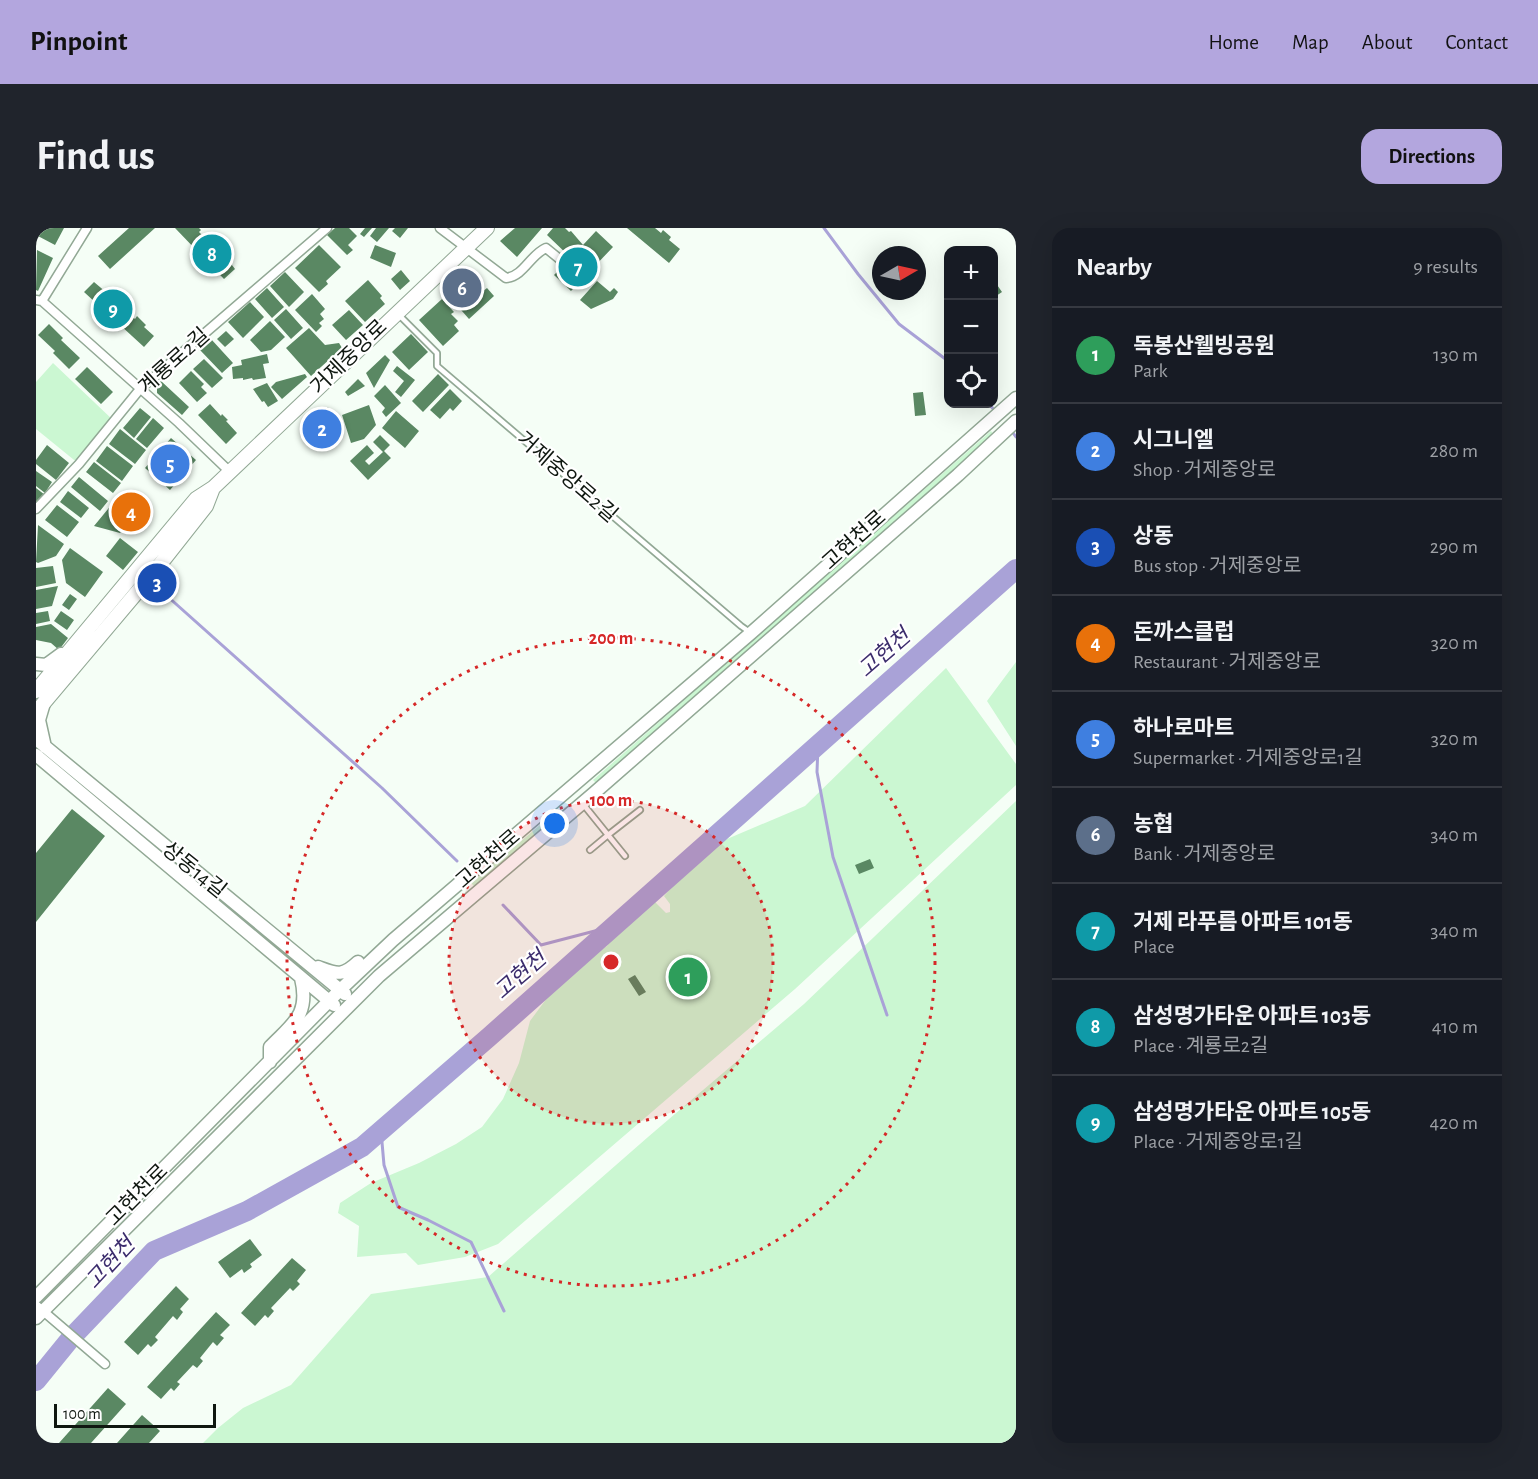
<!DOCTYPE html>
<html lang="en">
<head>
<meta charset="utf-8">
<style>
	:root { --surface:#171b24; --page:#20242c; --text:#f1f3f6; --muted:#9ea1a6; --line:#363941; --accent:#b3a6de }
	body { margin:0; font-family:"Alegreya Sans","Noto Sans KR",sans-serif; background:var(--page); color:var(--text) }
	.controls { position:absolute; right:18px; top:18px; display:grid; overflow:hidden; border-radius:12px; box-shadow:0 6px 24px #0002 }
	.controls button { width:54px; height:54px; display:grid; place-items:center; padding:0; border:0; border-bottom:2px solid var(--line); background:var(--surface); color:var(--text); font:30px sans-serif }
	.compass { position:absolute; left:836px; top:18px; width:54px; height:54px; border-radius:50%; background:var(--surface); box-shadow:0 6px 24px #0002; rotate:81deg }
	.scale { position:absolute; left:18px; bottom:15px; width:162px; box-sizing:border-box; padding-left:6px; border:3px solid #0f1710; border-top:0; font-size:16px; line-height:21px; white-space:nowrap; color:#0f1710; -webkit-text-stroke:4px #fff; paint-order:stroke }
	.you { position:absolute; left:519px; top:596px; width:21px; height:21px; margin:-15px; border:4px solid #fff; border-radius:50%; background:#1a73e8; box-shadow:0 0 0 9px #1a73e833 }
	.badge { display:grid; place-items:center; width:39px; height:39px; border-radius:50%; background:var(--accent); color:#fff; font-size:20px; font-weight:700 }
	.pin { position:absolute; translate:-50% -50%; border:3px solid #fff; box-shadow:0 2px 6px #0006 }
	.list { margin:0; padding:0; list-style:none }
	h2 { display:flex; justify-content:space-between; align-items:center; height:78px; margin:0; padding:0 24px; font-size:26px }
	h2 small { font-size:20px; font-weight:400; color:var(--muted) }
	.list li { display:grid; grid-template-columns:39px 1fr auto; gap:18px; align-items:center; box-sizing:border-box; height:96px; padding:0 24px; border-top:2px solid var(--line) }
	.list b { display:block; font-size:22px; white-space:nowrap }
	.list p { margin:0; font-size:20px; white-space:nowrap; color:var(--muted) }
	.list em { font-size:20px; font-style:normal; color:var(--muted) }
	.icon { flex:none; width:33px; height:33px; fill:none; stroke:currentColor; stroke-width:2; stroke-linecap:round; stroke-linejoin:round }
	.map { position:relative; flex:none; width:980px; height:1215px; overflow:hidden; border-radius:18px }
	header { display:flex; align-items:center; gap:36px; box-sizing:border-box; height:84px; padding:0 30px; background:var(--accent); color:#111 }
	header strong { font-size:28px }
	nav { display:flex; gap:33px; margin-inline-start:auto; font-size:21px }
	.intro { display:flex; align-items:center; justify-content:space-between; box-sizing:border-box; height:144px; padding:0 36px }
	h1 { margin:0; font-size:42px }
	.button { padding:15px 27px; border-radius:18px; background:var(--accent); color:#111; font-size:21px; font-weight:700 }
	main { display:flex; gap:36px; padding:0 36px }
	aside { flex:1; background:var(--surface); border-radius:18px; box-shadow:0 6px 24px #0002 }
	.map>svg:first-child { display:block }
</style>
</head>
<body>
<header>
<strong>Pinpoint</strong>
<nav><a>Home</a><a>Map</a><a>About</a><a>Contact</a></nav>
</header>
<div class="intro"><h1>Find us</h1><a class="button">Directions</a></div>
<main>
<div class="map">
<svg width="980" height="1215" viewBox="0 0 980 1215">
	<rect width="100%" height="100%" fill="#f5fef6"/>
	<path fill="#cbf7d2" d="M17,135l61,58 -35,43 -43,-35v-47z
		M955,203l3,4 -397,349 -4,-4z
		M980,434v84l-29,-45z
		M910,440l70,96v21l-221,204 -297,255 -33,13 -47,8 -12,-12 -49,4 2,-31 -21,-13 2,-10 31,-20 48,-20 37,-19 26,-17 21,-28 16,-36 11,-42 23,-31 27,-25 27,-19 7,-14 41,-30 11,11 4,-1v-8l-6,-8 29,-33 27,-21 85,-36z
		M980,573v642h-813l15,-15 25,-20 48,-23 80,-91 117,-17 160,-140 156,-133z
		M522,582l4,4 -87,73 -4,-4z"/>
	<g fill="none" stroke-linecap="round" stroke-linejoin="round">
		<path stroke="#a9a2d7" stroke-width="3" d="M788,0l34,46 41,50 49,37
			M953,176l6,7
			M975,202l5,7
			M121,359l225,201 75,73
			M782,517l-1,27 16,85 54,158
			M467,677l38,40 73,-19
			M345,903l3,34 14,42 30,13 43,22 33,69"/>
		<path stroke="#a9a2d7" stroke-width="20" d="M0,1153l35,-43 83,-87 93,-40 115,-64 127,-110 527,-468"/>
	</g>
	<path fill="#5a8863" d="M0,0h28l-9,17 -19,-10z
		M93,0h26l-45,41 -12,-13z
		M139,0h24l2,2 -2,2 18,18 2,-2 16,21 -11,10z
		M299,0h14l8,8 -9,9 5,5 -6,5 -20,-20z
		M329,0h7l-8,9 -4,-3z
		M340,0h13l-12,14 -7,-6z
		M359,0h13l-8,10 -8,-7z
		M479,0h27l-25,29 -17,-16z
		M517,0h12l4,4 2,-1 12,14 13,-14 17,16 -42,44 -17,-16 17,-17 -24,-23z
		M591,0h28l6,5 2,-3 8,7 -2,3 11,9 -11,14z
		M283,17l22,22 -15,14 2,3 -9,8 -24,-24z
		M339,17l21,8 -5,14 -21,-9z
		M1,22l16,8 -15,33 -2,-1z
		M365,42l9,11 -10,9 -9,-11z
		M249,44l19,20 -15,15 -19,-21z
		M431,48l15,16 5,-4 7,8 -25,23 -22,-25z
		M957,51l9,13 -9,6z
		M332,52l14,16 -2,2 5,6 -20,18 -20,-21z
		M561,53l13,11 4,-4 4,4 -5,7 -22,10 -11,-9z
		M58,54l13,11 2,-2 9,8 -2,2 19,18 2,-3 9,9 -2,2 10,9 -10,11 -60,-55z
		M231,60l17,19 -12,11 -17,-19z
		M276,66l13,15 -5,5 4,5 -5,4 3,3 -6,6 -21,-22z
		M406,71l12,13 -3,2 7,7 -4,4 5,6 -16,15 -24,-26z
		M214,74l14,15 -21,21 -15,-16z
		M250,81l17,19 -12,11 -17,-19z
		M313,82l14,15 -17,15 -14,-15z
		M234,93l15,16 -14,13 -10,2 -11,-12z
		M13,96l14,14 -2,2 19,18 -11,11 -16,-16 2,-2 -17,-16z
		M273,100l16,17 14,-2 3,5 -31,28 -25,-28z
		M190,103l8,8 -9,8 -8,-8z
		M375,106l17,18 -19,18 -17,-18z
		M175,111l22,24 -11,10 -22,-23z
		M231,126l2,9 -6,1 3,14 -13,2 -1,-2 -9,2v-2l-10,1 -1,-12 10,-2 -1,-5z
		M349,127l5,5 -16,28 -8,-15z
		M168,131l19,19 -11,10 -19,-19z
		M361,138l18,14 -14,17 -6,-5 9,-11 -11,-10z
		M51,139l26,25 -12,12 -26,-25z
		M155,143l13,13 -3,3 6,6 -10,9 -18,-19z
		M269,146l2,3 -25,22 -11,-12 5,-5z
		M402,146l11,11 -26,27 -11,-11z
		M322,151l7,7 -17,10 -3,-4z
		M125,153l28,26 -7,8 -25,-22v-8z
		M231,155l11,18 -10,6 -4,-6 -2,1 -9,-13z
		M349,157l16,18 -15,14 -4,-5 3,-4 -11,-12z
		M414,161l12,12 -9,10 -3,-3 -10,11 -10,-9z
		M887,164l3,23 -11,1 -2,-23z
		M174,176l11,12 1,-2 6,6 -2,1 11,12 -11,11 -28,-29z
		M333,177l7,20 -12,14 -13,4 -9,-28z
		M292,179l11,31 -14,12 -8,-9 -7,7 -5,-6 5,-4 -8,-8z
		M104,180l11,9 -17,21 -11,-10z
		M360,183l23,20 -14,17 -23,-20z
		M117,190l11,10 -17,20 -11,-9z
		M84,201l26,21 -11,14 -26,-20z
		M344,207l10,10 -6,6 7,7 -23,22 -18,-19 17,-16 7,8 -9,8 4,4 14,-13 -10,-10z
		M135,210l25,22 -26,30 -25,-22z
		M11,217l22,18 -13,17 -20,-16v-4z
		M71,218l26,20 -11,15 -26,-20z
		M58,234l27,21 -8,10 -27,-21z
		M0,243l16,11 -7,11 -9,-7z
		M43,249l29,24 -8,10 -29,-24z
		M0,260l9,7 -9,11z
		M32,263l21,17 -8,10 -21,-16z
		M86,264l19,16 -21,25 -26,-7z
		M21,277l22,17 -12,15 -22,-17z
		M2,297l26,19 -8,12 -18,7 -2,-1z
		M84,310l18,14 -15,18 -17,-14z
		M34,320l33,24 -18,25 -19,-14 -4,-23z
		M17,338l3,17 -20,4v-19z
		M22,358l-6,20 -16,3v-19z
		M34,366l7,5 -8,11 -7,-5z
		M12,383l2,10 -14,3v-11z
		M25,383l13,9 -7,10 -13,-9z
		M15,396l17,14 -9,12 -8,-7 -15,-3v-13z
		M36,581l33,27 -69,86v-69z
		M834,631l4,9 -15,6 -4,-9z
		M599,747l11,17 -7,4 -11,-17z
		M214,1011l12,16 -12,9 2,3 -8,6 -2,-4 -12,9 -12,-16z
		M256,1030l14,12 -9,11 3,3 -7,7 -3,-3 -19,20 3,3 -6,7 -3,-3 -10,11 -14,-13z
		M140,1058l13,13 -9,10 3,3 -6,8 -4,-4 -18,21 3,3 -7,7 -3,-3 -10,11 -14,-13z
		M180,1084l14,13 -10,10 4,3 -7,8 -4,-4 -13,16 3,3 -6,7 -4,-3 -16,17 3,2 -6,7 -3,-3 -10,11 -14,-12z
		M72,1160l18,16 -35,39h-32z
		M106,1187l18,16 -11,12h-32z"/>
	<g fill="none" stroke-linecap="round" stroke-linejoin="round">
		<g stroke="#92a895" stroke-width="8">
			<path id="lane" d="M362,86l39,39v13l304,260 10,7
				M547,576l25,31 32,-25
				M554,622l18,-15 17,21"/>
		</g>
		<g stroke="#92a895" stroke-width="11">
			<path id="street" d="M404,0l66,50c18,-2 24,-23 40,-30l16,13
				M0,72l6,1 137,122 50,48
				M6,73l45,-73
				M0,281l43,-45 61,-75 187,-161
				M0,1077l69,59"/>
		</g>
		<g stroke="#92a895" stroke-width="15">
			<path id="secondary" d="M0,436l10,1 15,-11
				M8,475l-5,17 6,27
				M0,511l309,255
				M0,527l298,250
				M282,739c19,7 24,10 40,-5
				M234,834v-15c23,-24 40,-32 31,-69
				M0,1069l304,-307 53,-50 358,-307 265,-235
				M0,1090l343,-342 214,-182 365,-319 58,-54"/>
		</g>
		<g stroke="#92a895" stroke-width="16">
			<path id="primary" d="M0,463l160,-192 17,-11 274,-260
				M0,484l118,-140 52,-66 7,-18"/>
		</g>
		<use href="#lane" stroke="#fff" stroke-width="4.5"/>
		<use href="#street" stroke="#fff" stroke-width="8"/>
		<use href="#secondary" stroke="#fff" stroke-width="12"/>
		<use href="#primary" stroke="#fff" stroke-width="14"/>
	</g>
	<circle cx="575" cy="734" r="162" fill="#d62828" fill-opacity=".12"/>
	<g fill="none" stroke="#d62828" stroke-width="3" stroke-dasharray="3 6">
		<circle cx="575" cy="734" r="162"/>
		<circle cx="575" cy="734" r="324"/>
	</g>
	<g text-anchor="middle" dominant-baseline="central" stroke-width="4.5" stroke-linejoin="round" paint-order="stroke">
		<g font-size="21" fill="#0f1710" stroke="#fff">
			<text transform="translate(313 129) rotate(-44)">거제중앙로</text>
			<text transform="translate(138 133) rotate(-42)">계룡로2길</text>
			<text transform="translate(531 249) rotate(41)">거제중앙로2길</text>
			<text transform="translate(818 312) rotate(-42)">고현천로</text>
			<text transform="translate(452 631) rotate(-41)">고현천로</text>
			<text transform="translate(158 642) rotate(39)">상동14길</text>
			<text transform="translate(101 967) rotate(-45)">고현천로</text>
		</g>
		<g font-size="22" font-style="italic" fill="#3c2d6d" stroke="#fff">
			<text transform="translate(848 425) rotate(-41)">고현천</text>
			<text transform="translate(484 747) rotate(-41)">고현천</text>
			<text transform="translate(74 1035) rotate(-47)">고현천</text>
		</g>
	</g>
	<circle cx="575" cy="734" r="9" fill="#d62828" stroke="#fff" stroke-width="3"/>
	<g font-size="18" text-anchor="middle" font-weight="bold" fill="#d62828" stroke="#fff" stroke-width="4.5" stroke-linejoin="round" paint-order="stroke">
		<text x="575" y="416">200 m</text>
		<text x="575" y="578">100 m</text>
	</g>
</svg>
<div class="controls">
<button>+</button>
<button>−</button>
<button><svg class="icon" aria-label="locate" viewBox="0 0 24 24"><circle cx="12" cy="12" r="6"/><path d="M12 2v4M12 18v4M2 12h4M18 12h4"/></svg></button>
</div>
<svg class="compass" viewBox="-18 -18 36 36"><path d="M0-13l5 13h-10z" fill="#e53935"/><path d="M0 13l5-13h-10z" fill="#9ea1a6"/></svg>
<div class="scale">100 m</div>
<div class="you"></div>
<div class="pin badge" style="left:652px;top:749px;background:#2e9e5b">1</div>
<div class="pin badge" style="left:286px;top:201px;background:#3f7fe0">2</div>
<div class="pin badge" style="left:121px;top:355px;background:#1a4fb4">3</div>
<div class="pin badge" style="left:95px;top:284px;background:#e8710a">4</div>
<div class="pin badge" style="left:134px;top:236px;background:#3f7fe0">5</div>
<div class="pin badge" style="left:426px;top:60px;background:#5c6f8a">6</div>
<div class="pin badge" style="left:542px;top:39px;background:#0f9aa8">7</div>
<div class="pin badge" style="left:176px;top:26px;background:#0f9aa8">8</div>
<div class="pin badge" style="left:77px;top:81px;background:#0f9aa8">9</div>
</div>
<aside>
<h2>Nearby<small>9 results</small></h2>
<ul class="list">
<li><span class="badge" style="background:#2e9e5b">1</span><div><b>독봉산웰빙공원</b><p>Park</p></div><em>130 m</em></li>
<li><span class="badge" style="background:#3f7fe0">2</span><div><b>시그니엘</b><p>Shop · 거제중앙로</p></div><em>280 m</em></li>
<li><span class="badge" style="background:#1a4fb4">3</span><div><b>상동</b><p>Bus stop · 거제중앙로</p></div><em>290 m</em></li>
<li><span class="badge" style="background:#e8710a">4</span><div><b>돈까스클럽</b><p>Restaurant · 거제중앙로</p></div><em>320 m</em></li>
<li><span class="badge" style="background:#3f7fe0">5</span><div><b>하나로마트</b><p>Supermarket · 거제중앙로1길</p></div><em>320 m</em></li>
<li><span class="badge" style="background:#5c6f8a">6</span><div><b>농협</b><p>Bank · 거제중앙로</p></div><em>340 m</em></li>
<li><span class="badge" style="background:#0f9aa8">7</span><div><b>거제 라푸름 아파트 101동</b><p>Place</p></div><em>340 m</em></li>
<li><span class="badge" style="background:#0f9aa8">8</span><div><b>삼성명가타운 아파트 103동</b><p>Place · 계룡로2길</p></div><em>410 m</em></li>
<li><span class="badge" style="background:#0f9aa8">9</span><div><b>삼성명가타운 아파트 105동</b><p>Place · 거제중앙로1길</p></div><em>420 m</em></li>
</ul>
</aside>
</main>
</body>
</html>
